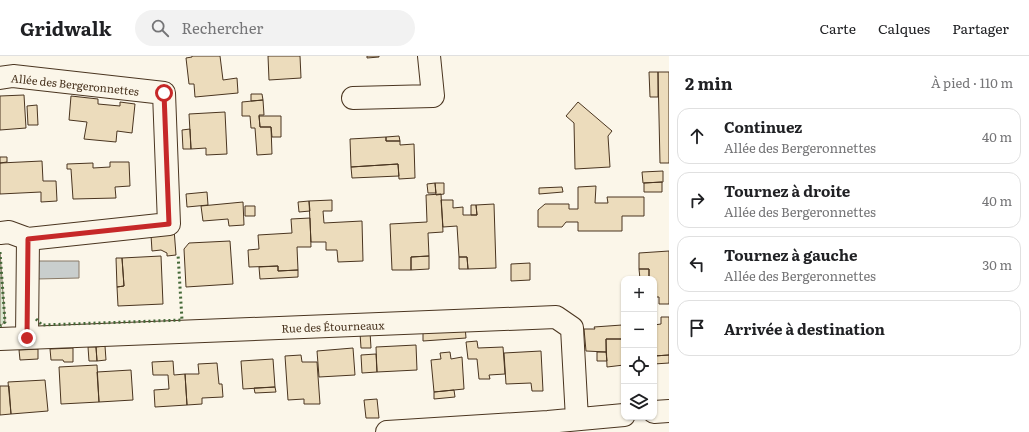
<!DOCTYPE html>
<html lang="fr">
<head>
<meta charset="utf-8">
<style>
	:root { --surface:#fff; --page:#f2f2f2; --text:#202124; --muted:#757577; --line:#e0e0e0 }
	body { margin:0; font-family:Literata,serif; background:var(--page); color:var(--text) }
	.controls { position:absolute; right:12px; bottom:12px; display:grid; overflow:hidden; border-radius:8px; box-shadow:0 1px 3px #0004 }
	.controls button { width:36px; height:36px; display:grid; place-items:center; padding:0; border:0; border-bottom:1px solid var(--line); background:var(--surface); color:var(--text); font:20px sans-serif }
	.stop { position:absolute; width:12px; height:12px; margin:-9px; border:3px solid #c62828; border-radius:50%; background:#fff }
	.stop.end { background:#c62828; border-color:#fff; box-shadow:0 1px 4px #0008 }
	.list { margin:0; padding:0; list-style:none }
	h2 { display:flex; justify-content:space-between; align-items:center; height:52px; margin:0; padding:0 16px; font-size:17px }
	h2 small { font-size:13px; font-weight:400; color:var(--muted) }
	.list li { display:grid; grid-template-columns:26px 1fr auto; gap:12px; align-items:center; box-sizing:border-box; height:56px; margin:0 8px 8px; padding:0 8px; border:1px solid var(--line); border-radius:12px }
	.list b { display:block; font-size:15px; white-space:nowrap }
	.list p { margin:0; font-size:13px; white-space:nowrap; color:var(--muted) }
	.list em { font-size:13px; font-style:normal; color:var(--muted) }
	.icon { flex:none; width:22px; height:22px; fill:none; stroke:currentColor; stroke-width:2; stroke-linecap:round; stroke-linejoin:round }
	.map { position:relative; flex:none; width:669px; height:376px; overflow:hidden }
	header { display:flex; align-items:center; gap:24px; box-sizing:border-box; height:56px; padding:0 20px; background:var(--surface); border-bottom:1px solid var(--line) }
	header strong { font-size:19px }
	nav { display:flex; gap:22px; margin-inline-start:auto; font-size:14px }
	.search { width:280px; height:36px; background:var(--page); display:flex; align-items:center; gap:10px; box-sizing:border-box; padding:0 14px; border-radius:22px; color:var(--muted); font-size:15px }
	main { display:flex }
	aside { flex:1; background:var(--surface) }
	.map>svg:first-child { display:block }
</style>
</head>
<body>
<header>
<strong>Gridwalk</strong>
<div class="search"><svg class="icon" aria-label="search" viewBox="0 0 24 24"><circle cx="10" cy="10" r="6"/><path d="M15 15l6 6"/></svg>Rechercher</div>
<nav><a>Carte</a><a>Calques</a><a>Partager</a></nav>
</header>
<main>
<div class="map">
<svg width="669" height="376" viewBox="0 0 669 376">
	<rect width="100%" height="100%" fill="#fbf6e9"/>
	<path fill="#dce7d0" stroke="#887966" d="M0,196l5,70 -5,4z"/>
	<path fill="#c9cecd" stroke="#887966" d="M37,205h42v17l-42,1z"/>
	<path fill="#ecdcbc" stroke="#4a3520" d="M192,0h28l3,24 14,-2 1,15 -43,4 -1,-13h-5l-3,-26 6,-1z
		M268,0h32l1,22 -32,2z
		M367,0h12v1l-12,1z
		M649,16h9v25h-8z
		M658,16h11v91h-9z
		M251,38h11l1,6 -12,1z
		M24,39l2,33 -26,2v-34z
		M71,40l27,3v5l22,2v-4l15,2 -3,29 -15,-2 -1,11 -32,-3 3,-17 -18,-2z
		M263,44l1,15h-5l1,12h11l1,27 -15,1 -2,-27h-4l-1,-12h-8v-14z
		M578,46l34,29 -4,5 2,31 -35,2 -1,-46 -8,-7z
		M37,49l1,20h-10l-1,-19z
		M225,56l2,42 -21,1v-7l-15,1 -2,-35z
		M259,60h22v21h-9l-1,-10h-11z
		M190,73l1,20h-8l-1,-19z
		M399,80l1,5h-14v-4z
		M386,81v4h14v4l14,-1 1,34 -16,1 -1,-15 -47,3 -1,-28z
		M0,101h7v5l-7,1z
		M42,105l1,20h13l1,20 -16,1v-10l-41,2v-31z
		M110,106h19l1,24 -15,1 1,11 -43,1 -2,-30h-4v-5l26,-1v5l17,-1z
		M398,108l1,12 -47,2 -1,-11z
		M663,115v11l-20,1 -1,-11z
		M662,126v10h-18v-9z
		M435,127l1,10h-8l-1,-9z
		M435,127h9v11l-8,1z
		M596,130l-1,17h13l-1,-6h37v19h-22v15h-44v-9h-12l-4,5h-24v-17l7,-6h24v5h9v-22z
		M562,131l1,5 -24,2v-6z
		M207,136l1,13 -21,2 -1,-13z
		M441,138l2,38 -15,1 1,23 -18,1v13h-19l-2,-46 37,-2 -1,-27z
		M332,144v11h-9l1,12 38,-2 1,40 -25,1 -1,-12h-11v-8h-15l-2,-41z
		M441,144h12v8l10,-1v8h14l-1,-10 18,-1 2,64 -28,1 -1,-12h-8l-2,-31 -14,1z
		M309,145l1,10 -11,1 -1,-10z
		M243,146l1,23 -15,1 -1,-7 -25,2 -2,-15z
		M471,149h5l1,10h-6z
		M245,150h10v10h-10z
		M310,162l1,29h-14l1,23 -20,1v-5l-29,1 -1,-17 11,-1 -1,-14 34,-2 -1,-14z
		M174,173l2,26 -9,1v-3l-6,-3 -9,1 -1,-16z
		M230,185l3,43 -47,3 -2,-38 5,-6z
		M669,195v53h-10v-7h-4l-1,-18h-5v-10h-10v-16z
		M161,200l2,48 -45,2 -1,-19 7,-1 -2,-28z
		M429,200v13l-18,1v-13z
		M459,201h8l1,12h-9z
		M116,202h6l2,28 -7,1z
		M530,207v17l-19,1v-17z
		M278,210v5l20,-1v7l-38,2 -1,-12z
		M639,213h10v10h-9z
		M661,261h8v38l-15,1v-31l7,-1z
		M622,269v11l2,-1v4h-18v13l-20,-1 -2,-22h11l-1,-2z
		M465,270l1,12 -43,3v-12z
		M370,276l1,16h-10l-1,-15z
		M606,283h18v26l-17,2z
		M477,285l1,7 25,-1 2,27 -16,1 1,4h-11l-2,-20h-9l-2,-17z
		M416,289l1,25 -40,2 -1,-25z
		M105,290l1,14 -9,1 -1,-14z
		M88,291h8l1,14h-8z
		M73,292v14h-9l-1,-2h-12l-1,-11z
		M353,292l2,27 -36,2 -2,-26z
		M38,293v10l-18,1 -1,-10z
		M541,295l2,40h-11l-1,-8 -25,1 -2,-31z
		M450,296l1,7 11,-2 2,32 -30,3 -3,-32 10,-1 -1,-6z
		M597,296h9l1,9h-10z
		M376,298l1,18 -15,1 -1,-18z
		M301,299l1,7h15l3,42h-16v-5l-16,1 -3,-44z
		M669,299v8l-15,1v-8z
		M273,303l2,28 -32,2 -2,-28z
		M173,305l1,14 11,-1 2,31 -32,2 -1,-17 15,-1 -1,-14h-15l-1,-13z
		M217,307l2,21h3l1,13 -21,1v6l-15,1 -2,-31h14l-1,-10z
		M97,309l2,37 -38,2 -2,-37z
		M131,314l2,30 -34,2 -2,-30z
		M45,324l3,31 -37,3 -3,-32z
		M0,330h9l2,28 -11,1z
		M275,331l1,5 -21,1 -1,-5z
		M454,334l1,7 -21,2v-7z
		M377,343l2,19h-13l-2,-18z"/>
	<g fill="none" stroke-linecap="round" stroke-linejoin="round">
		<g stroke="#4a3520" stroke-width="24">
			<path id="minor" d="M0,22l13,-2 151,17 5,131 -141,15 -19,-7 -9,1
				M353,42l80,-2 -4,-40
				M27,282l1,-99
				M0,283l556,-22 16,11 5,91
				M654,356l15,-1
				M387,376l161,-10 76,-7"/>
		</g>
		<use href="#minor" stroke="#fbf6e9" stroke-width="22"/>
		<path stroke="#436837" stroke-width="3" stroke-dasharray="2 3" stroke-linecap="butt" d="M0,196l5,70 -5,4
			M36,263l6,6 140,-5 -4,-66"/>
	</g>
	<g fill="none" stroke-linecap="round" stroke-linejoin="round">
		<path stroke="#c62828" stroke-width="5" d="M27,282l1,-99 141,-15 -5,-131"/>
	</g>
	<g text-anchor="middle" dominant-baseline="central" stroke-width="3" stroke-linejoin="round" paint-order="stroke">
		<g font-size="11" fill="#4a3520" stroke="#fbf6e9">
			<text transform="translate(75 28) rotate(6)">Allée des Bergeronnettes</text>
			<text transform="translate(333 270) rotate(-2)">Rue des Étourneaux</text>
		</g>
	</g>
</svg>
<div class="controls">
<button>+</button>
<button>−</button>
<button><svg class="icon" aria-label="locate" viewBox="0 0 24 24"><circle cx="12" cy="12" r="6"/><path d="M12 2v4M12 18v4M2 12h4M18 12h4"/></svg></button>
<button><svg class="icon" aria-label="layers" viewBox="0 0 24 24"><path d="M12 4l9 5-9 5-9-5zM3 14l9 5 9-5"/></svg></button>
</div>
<div class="stop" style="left:164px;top:37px"></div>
<div class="stop end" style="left:27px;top:282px"></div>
</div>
<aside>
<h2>2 min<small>À pied · 110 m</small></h2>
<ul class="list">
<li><svg class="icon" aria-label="ahead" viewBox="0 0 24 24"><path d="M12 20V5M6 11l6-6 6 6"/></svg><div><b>Continuez</b><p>Allée des Bergeronnettes</p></div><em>40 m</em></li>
<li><svg class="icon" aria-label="right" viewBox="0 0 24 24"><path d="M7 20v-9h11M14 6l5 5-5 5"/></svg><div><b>Tournez à droite</b><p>Allée des Bergeronnettes</p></div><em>40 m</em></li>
<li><svg class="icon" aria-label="left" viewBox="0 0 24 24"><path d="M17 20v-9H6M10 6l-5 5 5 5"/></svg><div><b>Tournez à gauche</b><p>Allée des Bergeronnettes</p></div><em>30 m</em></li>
<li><svg class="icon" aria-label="arrive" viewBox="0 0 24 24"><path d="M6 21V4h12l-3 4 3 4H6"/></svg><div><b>Arrivée à destination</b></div></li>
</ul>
</aside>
</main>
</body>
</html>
